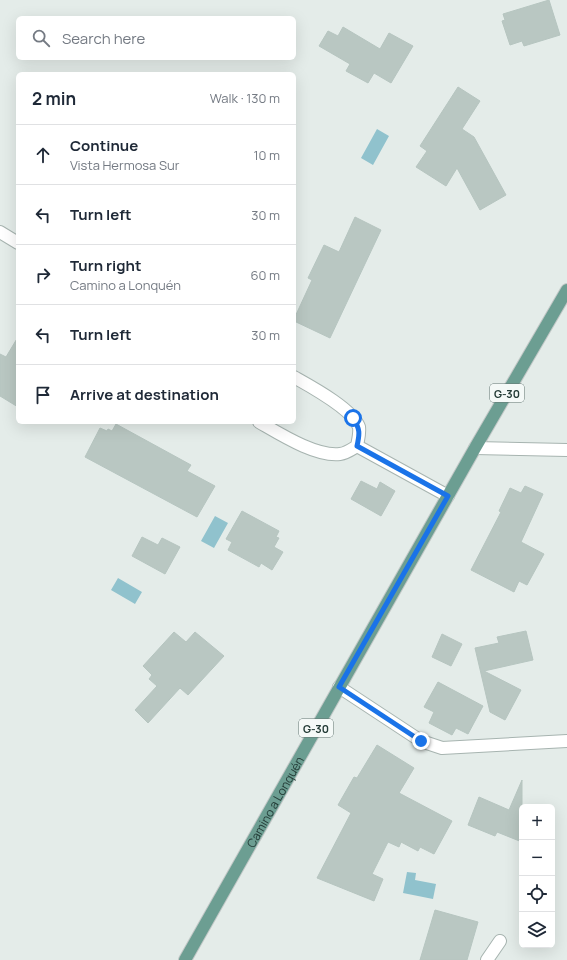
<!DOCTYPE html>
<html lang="en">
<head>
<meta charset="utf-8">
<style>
	:root { --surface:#fff; --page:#f2f2f3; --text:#1f2937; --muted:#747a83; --line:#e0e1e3 }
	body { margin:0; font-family:Manrope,sans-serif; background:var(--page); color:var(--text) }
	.controls { position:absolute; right:12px; bottom:12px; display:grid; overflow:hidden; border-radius:6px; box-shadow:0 4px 16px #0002 }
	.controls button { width:36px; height:36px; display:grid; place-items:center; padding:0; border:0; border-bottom:1px solid var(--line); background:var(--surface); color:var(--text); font:20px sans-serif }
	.stop { position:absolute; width:12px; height:12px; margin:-9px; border:3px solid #1a73e8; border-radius:50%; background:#fff }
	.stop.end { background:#1a73e8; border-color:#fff; box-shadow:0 1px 4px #0008 }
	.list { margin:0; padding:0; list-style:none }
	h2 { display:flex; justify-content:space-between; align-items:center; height:52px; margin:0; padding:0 16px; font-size:17px }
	h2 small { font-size:13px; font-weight:400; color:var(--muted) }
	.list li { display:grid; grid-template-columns:26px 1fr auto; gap:12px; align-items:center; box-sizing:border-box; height:60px; padding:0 16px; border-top:1px solid var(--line) }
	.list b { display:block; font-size:15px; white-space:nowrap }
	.list p { margin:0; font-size:13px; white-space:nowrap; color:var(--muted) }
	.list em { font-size:13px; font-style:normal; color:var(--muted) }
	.icon { flex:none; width:22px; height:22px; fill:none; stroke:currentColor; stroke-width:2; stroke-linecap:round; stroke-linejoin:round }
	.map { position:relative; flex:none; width:567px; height:960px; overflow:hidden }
	.search { position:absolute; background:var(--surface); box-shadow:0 4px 16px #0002; left:16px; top:16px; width:280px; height:44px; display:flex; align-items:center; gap:10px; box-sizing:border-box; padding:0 14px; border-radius:6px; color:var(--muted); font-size:15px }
	.panel { position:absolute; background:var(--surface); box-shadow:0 4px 16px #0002; left:16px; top:72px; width:280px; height:352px; border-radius:6px }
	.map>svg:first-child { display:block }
</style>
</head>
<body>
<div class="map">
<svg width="567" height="960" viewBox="0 0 567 960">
	<rect width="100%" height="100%" fill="#e4ece9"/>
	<path fill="#90c2cd" d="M377,129l12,7 -16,29 -12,-7z
		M215,516l13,7 -14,25 -13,-7z
		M118,578l24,14 -7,12 -24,-14z
		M407,872l9,1 -1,7 21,4 -3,15 -30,-6z"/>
	<path fill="#b9c7c2" stroke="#b6c5c0" d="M549,0l11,35 -36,11 -2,-5 -12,4 -8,-24 3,-1 -2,-6z
		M343,27l37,22 9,-16 24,13 -22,37 -17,-10 -6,10 -22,-12 4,-7 -31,-18 9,-15 10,5z
		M458,87l22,14 -18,28 12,8 32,58 -26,15 -23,-42 -11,18 -30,-19 11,-16 -7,-5z
		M355,217l26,13 -51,108 -36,-17v-2l18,-39 -4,-2 16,-33 15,7z
		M18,337v70l-18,-11v-42l6,3z
		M116,424l75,41 -4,6 28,15 -18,31 -112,-60 15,-29 7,3 1,-2 4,2z
		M361,481l16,8 3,-7 15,9 -14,25 -30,-17z
		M525,486l18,8 -22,48 23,12 -17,31 -8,-4 -5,11 -43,-22 30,-58 -2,-1 11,-23 11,5z
		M242,511l37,20 -3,6 3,1 -5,9 9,5 -11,18 -11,-7 -2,4 -31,-17 4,-8 -6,-3z
		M142,537l16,8 4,-7 18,9 -15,27 -33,-18z
		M526,631l7,29 -49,11 37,19 -16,30 -15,-8 -15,-64 24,-5 -2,-6z
		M174,632l12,10 9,-10 29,24 -36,39 -8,-7 -32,35 -13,-13 22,-24 -8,-7 3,-4 -9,-9z
		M442,634l20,10 -11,22 -19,-9z
		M438,682l45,24 -15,28 -12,-6 -4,7 -23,-12 5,-11 -10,-5z
		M377,745l37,23 -15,25 53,28 -18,33 -14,-7 -2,4 -17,-9 -2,5 -11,-5 -16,32 11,5 -9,22 -57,-23 34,-65 -13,-8 16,-28 3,1z
		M522,780v62l-25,-10 -2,4 -27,-11 11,-28 30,13z
		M435,910l43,12 -11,38h-47z"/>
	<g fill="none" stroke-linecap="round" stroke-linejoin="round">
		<g stroke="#a7b4b0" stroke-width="14">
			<path id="minor" d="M0,232l18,11
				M294,377c16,9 59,32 65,50 1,6 -1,13 -2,19
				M259,422c21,12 57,35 81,32 7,-1 12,-5 17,-8
				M357,446l91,50
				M475,448l92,2
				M339,687l82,54 21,7 125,-7
				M487,960l13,-19"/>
		</g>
		<g stroke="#c2c8c7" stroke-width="14">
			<g id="major">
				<path id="s1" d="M185,960l290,-512 92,-158"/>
			</g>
		</g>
		<use href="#minor" stroke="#fff" stroke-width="12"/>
		<use href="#major" stroke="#6c9e92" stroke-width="12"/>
	</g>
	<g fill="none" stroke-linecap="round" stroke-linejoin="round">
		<path stroke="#1a73e8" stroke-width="5" d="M353,418c7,11 7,15 4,28l91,50 -109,191 82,54"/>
	</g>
	<g text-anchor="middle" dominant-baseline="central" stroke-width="3" stroke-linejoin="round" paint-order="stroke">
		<g fill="#f4f9f7" stroke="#627571" stroke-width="1">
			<rect x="490" y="384" width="34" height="18" rx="3"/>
			<rect x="299" y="719" width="34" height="18" rx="3"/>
		</g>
		<g font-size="11" font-weight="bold" fill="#243c37">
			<text x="507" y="393">G-30</text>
			<text x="316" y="728">G-30</text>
		</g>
		<g font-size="12" fill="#243c37" stroke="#f4f9f7">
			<text stroke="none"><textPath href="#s1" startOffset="182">Camino a Lonquén</textPath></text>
		</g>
	</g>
</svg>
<div class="controls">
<button>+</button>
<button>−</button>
<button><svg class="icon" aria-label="locate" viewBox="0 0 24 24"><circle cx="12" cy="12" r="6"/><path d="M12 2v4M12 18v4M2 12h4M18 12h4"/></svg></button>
<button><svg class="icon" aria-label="layers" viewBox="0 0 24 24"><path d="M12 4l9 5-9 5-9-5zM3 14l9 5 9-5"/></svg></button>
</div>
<div class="stop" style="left:353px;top:418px"></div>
<div class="stop end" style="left:421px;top:741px"></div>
<div class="search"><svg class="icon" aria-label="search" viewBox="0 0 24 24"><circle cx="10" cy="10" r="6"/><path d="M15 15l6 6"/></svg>Search here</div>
<section class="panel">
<h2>2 min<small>Walk · 130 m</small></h2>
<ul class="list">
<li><svg class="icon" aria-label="ahead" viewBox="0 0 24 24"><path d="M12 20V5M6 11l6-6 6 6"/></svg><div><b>Continue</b><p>Vista Hermosa Sur</p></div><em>10 m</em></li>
<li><svg class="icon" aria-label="left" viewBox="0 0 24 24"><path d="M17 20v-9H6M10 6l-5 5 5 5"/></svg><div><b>Turn left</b></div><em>30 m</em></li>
<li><svg class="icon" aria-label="right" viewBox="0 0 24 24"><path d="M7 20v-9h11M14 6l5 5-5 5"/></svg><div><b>Turn right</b><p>Camino a Lonquén</p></div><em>60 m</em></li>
<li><svg class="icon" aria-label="left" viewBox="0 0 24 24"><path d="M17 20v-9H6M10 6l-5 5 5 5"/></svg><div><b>Turn left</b></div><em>30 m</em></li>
<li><svg class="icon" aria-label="arrive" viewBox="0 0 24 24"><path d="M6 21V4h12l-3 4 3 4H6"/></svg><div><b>Arrive at destination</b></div></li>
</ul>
</section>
</div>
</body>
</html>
